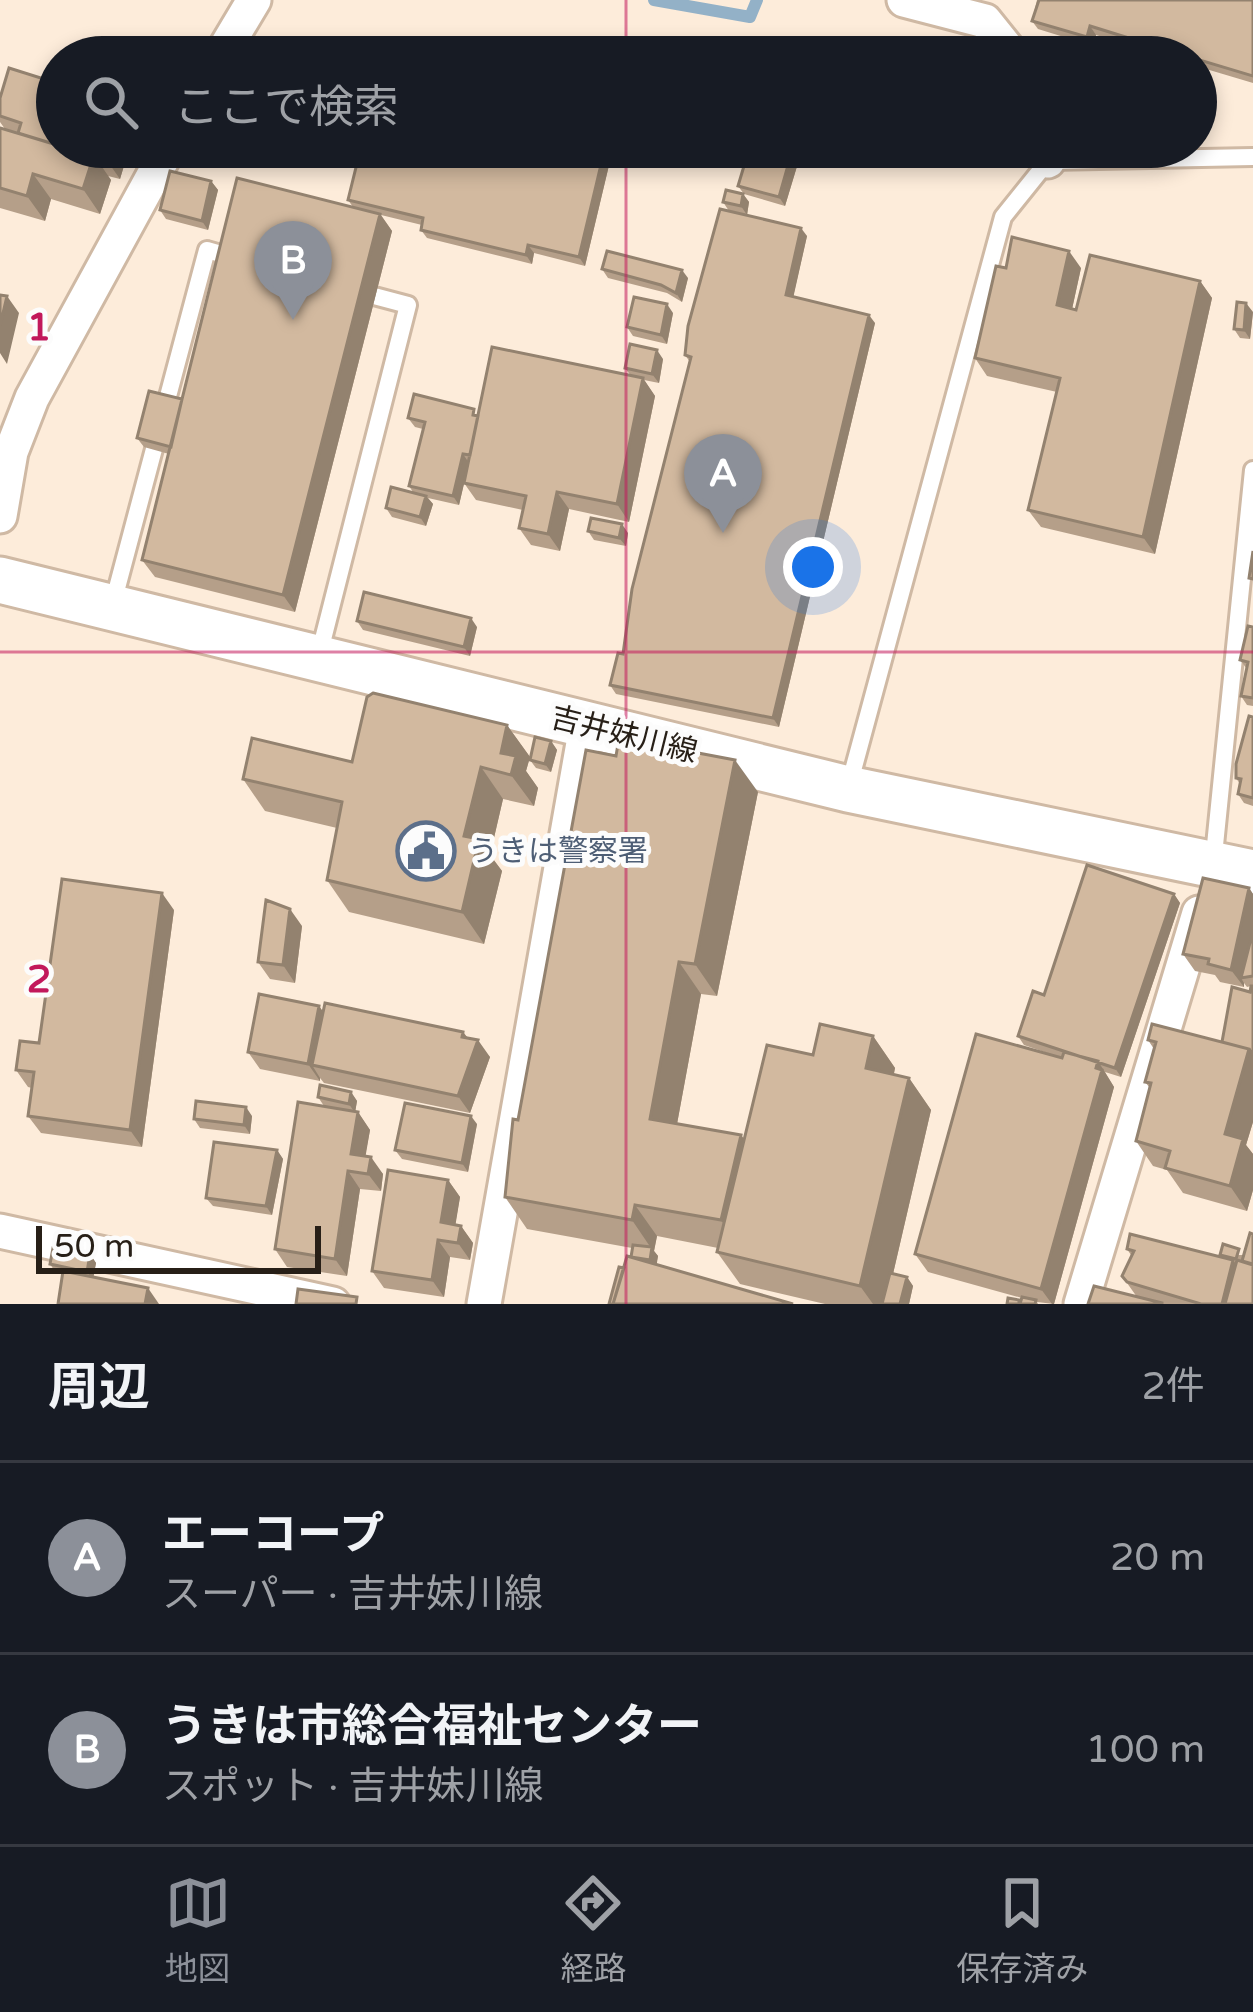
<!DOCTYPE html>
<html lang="ja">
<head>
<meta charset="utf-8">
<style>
	:root { --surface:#171b24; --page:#242831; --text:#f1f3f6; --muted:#9ea1a6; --line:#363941; --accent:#8c9099 }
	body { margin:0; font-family:"Varela Round","Noto Sans JP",sans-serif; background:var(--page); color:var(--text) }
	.scale { position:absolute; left:36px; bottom:30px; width:285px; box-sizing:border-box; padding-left:12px; border:6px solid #271f17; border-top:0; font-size:33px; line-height:42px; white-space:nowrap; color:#271f17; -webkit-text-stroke:9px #fcfcfc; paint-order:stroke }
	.you { position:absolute; left:813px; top:567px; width:42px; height:42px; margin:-30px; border:9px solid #fff; border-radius:50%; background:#1a73e8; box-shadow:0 0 0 18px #1a73e833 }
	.badge { display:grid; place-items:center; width:78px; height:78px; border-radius:50%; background:var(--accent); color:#fff; font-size:39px; font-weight:700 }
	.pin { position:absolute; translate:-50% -99px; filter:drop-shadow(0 3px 6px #0008) }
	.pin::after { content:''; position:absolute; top:63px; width:42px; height:36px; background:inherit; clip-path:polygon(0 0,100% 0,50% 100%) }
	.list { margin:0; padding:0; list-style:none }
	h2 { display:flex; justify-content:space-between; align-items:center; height:156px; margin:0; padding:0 48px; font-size:51px }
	h2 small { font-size:39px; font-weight:400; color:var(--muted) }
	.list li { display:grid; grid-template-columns:78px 1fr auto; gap:36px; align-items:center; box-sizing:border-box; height:192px; padding:0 48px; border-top:3px solid var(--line) }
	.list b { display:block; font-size:45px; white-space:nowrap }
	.list p { margin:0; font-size:39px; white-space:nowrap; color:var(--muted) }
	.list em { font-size:39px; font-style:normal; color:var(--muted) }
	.icon { flex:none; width:66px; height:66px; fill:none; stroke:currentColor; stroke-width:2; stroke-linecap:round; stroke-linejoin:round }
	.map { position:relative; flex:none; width:1253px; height:1304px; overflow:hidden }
	.search { position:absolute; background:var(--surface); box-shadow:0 6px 18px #0003; left:36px; right:36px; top:36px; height:132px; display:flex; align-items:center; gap:30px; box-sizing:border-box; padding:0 42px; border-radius:66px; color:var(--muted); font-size:45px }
	.sheet { height:540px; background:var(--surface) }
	nav { display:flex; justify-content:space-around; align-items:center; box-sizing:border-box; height:168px; border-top:3px solid var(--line); background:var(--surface); font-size:33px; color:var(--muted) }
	nav a { display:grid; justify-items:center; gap:6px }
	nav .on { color:var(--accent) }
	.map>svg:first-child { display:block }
</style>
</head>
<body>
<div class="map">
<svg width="1253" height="1304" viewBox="0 0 1253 1304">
	<rect width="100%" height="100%" fill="#fdecda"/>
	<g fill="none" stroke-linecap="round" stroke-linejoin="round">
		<path stroke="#93b1c7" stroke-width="12" d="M654,0l96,17 7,-17"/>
		<g stroke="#cfb9a4" stroke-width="22">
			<path id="lane" d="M113,603l94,-353 28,8
				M319,655l89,-350 -49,-13
				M848,789l155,-572 45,-56 205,-4
				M1213,865l40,-395"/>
		</g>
		<g stroke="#cfb9a4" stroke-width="39">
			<path id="street" d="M904,0l81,21 29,36
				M220,57l34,-57
				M1045,147l3,14
				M0,516l11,-64 21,-54 137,-251
				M0,1231l333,73
				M484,1304l102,-578
				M1081,1304l118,-391"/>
		</g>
		<g stroke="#cfb9a4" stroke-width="51">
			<path id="secondary" d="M0,580l848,209 405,84"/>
		</g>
		<use href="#lane" stroke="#fff" stroke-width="16"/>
		<use href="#street" stroke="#fff" stroke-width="33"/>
		<use href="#secondary" stroke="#fff" stroke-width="45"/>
	</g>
	<path fill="#b59f89" d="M1037,0h216v83l-57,-17v-9h-29l-71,-22 -3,11 -55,-17 -6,-8z
		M0,98l57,49h60l9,12 -6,20 -12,-3 3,4 -11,34 -49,-15 -6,22 -45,-13v-80l5,1 -5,-7z
		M622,148l-3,15 -9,-2 -25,105 -51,-13 -2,11 -105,-26 -6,-8 1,-5 -41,-10 11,16 -97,381 -140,-35 -13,-17 27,-106 -25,-7 -7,-9 45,-39 171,-192 -5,-7z
		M741,154l57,9 -13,43 -41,-12 -6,-8 7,-26z
		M211,181l7,9 -10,40 -42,-11 -6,-9z
		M743,194l6,8 -2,13 60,21 -14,61 82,26 -96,404 -163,-33 -6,-9 13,-31 67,-292 -5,-7 44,-144 -6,-9z
		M1006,268h75l-9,41 4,1 124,-29 12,17 -57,256 -114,-27 -13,-17 29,-118 -70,-16 -12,-18z
		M602,269l86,9 -6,24 -15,-9 -59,-15z
		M1253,312l-3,27 -10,-1 -6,-9z
		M673,313l-6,31 -34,-8 -6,-9z
		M663,359l-4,24 -15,-3 11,16 -26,126 -60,-13 -9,42 -29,-6 -12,-17 4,-18 -47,-10 -12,-17 -5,22 -31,-7 5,6 -7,22 -34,-9 -6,-9 27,-16 -4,-6 14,-57 -8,-2 -7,-9 70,-3 153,-39 -6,-8z
		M588,531l40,2 -2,13 -32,-6z
		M357,621l120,6 -7,29 -107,-26z
		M1253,627v79l-6,-1 -6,-9 6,-27 -7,-9z
		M1253,717v89l-9,-3 -6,-9 2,-10 -4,-6z
		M507,725l23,32 -4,14 12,17 -4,18 -31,-7 -13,56 12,16 -18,73 -135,-32 -22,-32 10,-52 -72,-17 -22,-32 109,-17z
		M551,741l6,9 -6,22 -15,-4 -6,-8z
		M758,792l-41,204 -16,-2 -24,130 64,11 3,4 69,-84 60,-19 22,32 -1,6 15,4 22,32 -38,164 14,3 6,9 -4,18h-84l-85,-20 -23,-32 1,-4 -61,-12 -3,15 4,5 -2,9 -32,3 7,-11 1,-9 -105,-19 -22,-32 13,-77z
		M1249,888l4,6v228l-7,23 7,9v36l-6,21 -64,-18 -16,-23 -14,-4 -17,-25 14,-53 -5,-6 9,-33 -6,-9 74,2 28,-50 1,-6 -4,1 -3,-4v4l-24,-5 -5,-7 -20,-4 -12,-17z
		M1174,894l6,9 -59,174 -16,-5 9,15 -60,217 -17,-2 1,2h-31l14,-2 1,-4 -94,-26 -13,-18 147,-196 -38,-13 -6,-9 26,-41z
		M174,910l-32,237 -101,-14 -13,-17 4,-28 -4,-1 -12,-17 23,-27z
		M302,926l-7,57 -25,-4 -12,-17z
		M319,1006l4,6 140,20 5,6 22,19 -20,56 -146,-30 -4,-5v3l-60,-12 -12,-17z
		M351,1092l6,9 -2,11h3l12,18 -5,26 18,18 -2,17 -21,-2 -13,87 -60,-9 -12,-18 49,-143 -6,-9z
		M252,1116l-2,18 -50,-6 -6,-9z
		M477,1124l-9,48 -66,-13 -7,-9z
		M277,1150l6,9 -11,56 -59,-9 -7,-8z
		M448,1180l12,17 -5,28 6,1 12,17 -3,17 -20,-3 -6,40 -60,-9 -12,-17z
		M1127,1249l95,8 -2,-2h24l9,49h-165l49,-7 -15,-21 9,-21z
		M90,1254l6,9 -3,14 -37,-4 -6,-9z"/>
	<path fill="#93826f" d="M1090,26l6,9 -3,11 -6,-9z
		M112,147h5l9,12 -6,20 -12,-17z
		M614,147l8,1 -3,15 -7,-9z
		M604,152l6,9 -25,105 -6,-9z
		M94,155l17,25 -11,34 -17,-25z
		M791,155l7,8 -13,43 -6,-9z
		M33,174l18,25 -6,22 -18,-25z
		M211,181l7,9 -10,40 -6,-9z
		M743,194l6,8 -2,13 -6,-9z
		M380,214l12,17 -97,381 -12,-17z
		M801,228l6,8 -15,67 -6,-8z
		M528,245l6,8 -2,11 -6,-9z
		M1069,251l12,17 -12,55 -12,-18z
		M682,270l6,8 -6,24 -6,-9z
		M1200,281l12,17 -57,256 -12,-17z
		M7,296l12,17 -12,51 -7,-11v-27z
		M1246,303l7,9 -3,27 -6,-9z
		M667,304l6,9 -6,31 -6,-9z
		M869,315l6,8 -96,404 -6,-9z
		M657,350l6,9 -4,24 -7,-9z
		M643,378l12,18 -26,126 -12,-18z
		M463,454l6,9 -10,42 -6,-9z
		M557,492l12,17 -9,42 -12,-17z
		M426,496l7,8 -7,22 -6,-9z
		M622,524l6,9 -2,13 -7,-8z
		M471,618l6,9 -7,29 -6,-9z
		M507,725l23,32 -4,14 12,17 -4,18 -23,-31 -10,-22z
		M551,741l6,9 -6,22 -6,-8z
		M735,760l23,32 -41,204 -22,-32z
		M481,767l22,32 -13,56 12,16 -18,73 -22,-32 2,-76z
		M1249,888l4,6v49l-12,35 3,5v4l-13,-17z
		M162,893l12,17 -32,237 -12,-17z
		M1174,894l6,9 -59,174 -6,-9z
		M290,909l12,17 -7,57 -12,-18z
		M679,962l22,32 -29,157 -22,-32z
		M319,1006l12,17 -19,42 8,13v3l-12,-17z
		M463,1032l12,16 3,-8 12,17 -20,56 -12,-17z
		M873,1036l22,32 -7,31 -22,-31z
		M1249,1049l4,5v68l-7,23 7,9v36l-6,21 -17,-25 -5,-52z
		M1098,1061l16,26 -60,217h-2l-11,-15z
		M909,1078l22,32 -45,194h-13l-13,-18z
		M351,1092l6,9 -2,12 -6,-9z
		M246,1107l6,9 -2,18 -6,-9z
		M358,1112l12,18 -7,41 -12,-17z
		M471,1116l6,8 -9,48 -6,-9z
		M741,1135l23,32 -21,85 -22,-32z
		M277,1150l6,9 -11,56 -6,-9z
		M371,1157l12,17 -2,17 -13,-17z
		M348,1171l12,18 -13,87 -12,-17z
		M448,1180l12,17 -7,43 -12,-18z
		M635,1205l22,31 -3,15 4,5 -2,13 -6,-9 1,-12 -19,-28z
		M461,1226l12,17 -3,17 -12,-17z
		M438,1240l12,17 -6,40 -12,-17z
		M90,1254l6,9 -3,17 -6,-8z
		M1233,1260l12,17 -7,27h-16z
		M907,1277l6,9 -4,18h-9z
		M148,1288l11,16h-14z"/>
	<path fill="#d2b99f" stroke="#93826f" stroke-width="3" d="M1039,0h214v76l-57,-17v-2h-6l-100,-31 -3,11 -55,-16z
		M9,68l48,15v62l-39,-12 3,-10 -21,-7v-18z
		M0,128l57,17v2h8l29,8 -11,34 -50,-15 -6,22 -27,-8z
		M65,147h47l-4,15 -12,-4 -2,-3z
		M361,147h253l-2,7 -8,-2 -25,105 -51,-12 -2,10 -105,-25 2,-12 -75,-18z
		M743,147h16l32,8 -12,42 -41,-11 9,-30 -6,-2z
		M170,171l41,10 -9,40 -42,-11z
		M237,178l143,36 -97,381 -141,-35z
		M726,190l17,4 -2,12 -18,-4z
		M720,209l81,19 -15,67 83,20 -96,403 -163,-33 8,-32 5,1 9,-65 59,-232 -6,-2 3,-29z
		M1012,237l57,14 -12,54 19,5 14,-55 110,26 -57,256 -115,-27 32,-132 -85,-20 21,-92 10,2z
		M607,251l75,19 -6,23 -15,-8 -59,-16z
		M0,295l7,1 -7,30z
		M634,297l33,7 -6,31 -34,-8z
		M1237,302l9,1 -2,27 -10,-1z
		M630,344l27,6 -5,24 -27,-6z
		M492,347l151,31 -26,126 -60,-12 -9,42 -29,-6 7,-32 -62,-13z
		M149,391l33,8 -11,48 -34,-9z
		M414,394l60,15 -1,6 5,1 -8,39 -7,-1 -10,42 -44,-10 16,-64 -17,-4z
		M391,487l35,9 -6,21 -34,-9z
		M591,518l31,6 -3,14 -31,-7z
		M1253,551v28l-4,-1z
		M364,592l107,26 -7,29 -107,-26z
		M1248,626l5,1v71l-12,-2 7,-34 -8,-2z
		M373,693l134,32 -6,28 15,3 -5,19 -30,-8 -17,69 15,3 -17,73 -135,-32 15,-78 -99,-23 9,-41 100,24 15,-65z
		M1249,716l4,1v81l-15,-4 3,-15 -5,-1v-14z
		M535,737l16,4 -6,23 -15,-4z
		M619,738l116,22 -40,204 -16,-2 -29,157 91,16 -20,85 -86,-15 -3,15 -127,-23 8,-78 5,1 68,-370 30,6z
		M1087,865l87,29 -59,174 -97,-32 15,-45 11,4z
		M1203,878l46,10 -18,82 -23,-6 1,-5 -26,-5z
		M62,879l100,14 -32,237 -102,-14 6,-44 -18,-2 4,-29 19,2z
		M266,900l24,9 -7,56 -25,-3z
		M1253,931v45l-12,2z
		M1251,986h2v68l-4,-5 -27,-7 10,-55 18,5z
		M259,994l60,12 -11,58 -60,-12z
		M325,1003l138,29 -1,5 16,3 -20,56 -146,-31z
		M820,1024l53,12 -7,32 43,10 -49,208 -143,-34 50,-207 46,10z
		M1152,1024l97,25 -24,85 18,5 -13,47 -65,-18 5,-17 -34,-10 15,-58 -6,-1 11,-40 -8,-2z
		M976,1034l86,24 2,-6 34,9 -2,7 6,2 -61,219 -126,-35z
		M320,1085l31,7 -2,12 -31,-7z
		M196,1101l50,6 -2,18 -50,-6z
		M298,1102l60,10 -7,42 20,3 -3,17 -20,-3 -13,88 -60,-10z
		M405,1103l66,13 -9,47 -67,-13z
		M214,1142l63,8 -11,56 -60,-8z
		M388,1170l60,10 -7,42 20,4 -3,17 -20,-3 -6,40 -60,-9z
		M1250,1233l3,1v30l-11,-3z
		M1130,1234l103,26 -11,44h-21l-74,-22 -5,-6 12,-25 -7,-2z
		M1223,1244l16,5 -3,10 -16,-4z
		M633,1245l19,2 -2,13 -19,-3z
		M53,1248l37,6 -3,18 -37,-8z
		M627,1256l166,48h-180z
		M1237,1260l16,5v39h-28z
		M619,1267l5,1 -11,36h-4z
		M63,1271l85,17 -3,16h-87z
		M890,1273l17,4 -7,27h-18z
		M1094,1286l68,17v1h-74z
		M298,1289l59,8 -1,7h-60z
		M1022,1297l14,3 -1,4h-15z
		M1008,1298l11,2v4h-12z"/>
	<path fill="none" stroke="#c2185b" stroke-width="3" stroke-opacity="0.55" d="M626,0v57M626,147v1157M0,652h1253"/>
	<defs>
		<g id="civic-ring" transform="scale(3)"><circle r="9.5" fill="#fcfcfc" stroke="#5c6f8a" stroke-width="1.5"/><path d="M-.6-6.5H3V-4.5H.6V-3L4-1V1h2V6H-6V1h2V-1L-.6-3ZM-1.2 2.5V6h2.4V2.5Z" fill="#5c6f8a"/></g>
	</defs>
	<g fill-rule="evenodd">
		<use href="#civic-ring" x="426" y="851"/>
	</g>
	<g text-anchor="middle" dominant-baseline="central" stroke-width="10" stroke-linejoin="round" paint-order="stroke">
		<g font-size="30" fill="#271f17" stroke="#fcfcfc">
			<text transform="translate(624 735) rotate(14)">吉井妹川線</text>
		</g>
		<g font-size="30" fill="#4e5e75" stroke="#fcfcfc" text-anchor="start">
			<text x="468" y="851">うきは警察署</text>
		</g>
	</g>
	<g font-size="39" text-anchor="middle" font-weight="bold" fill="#c2185b" stroke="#fcfcfc" stroke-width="10" stroke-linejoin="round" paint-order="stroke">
		<text x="39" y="340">1</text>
		<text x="39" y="992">2</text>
	</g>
</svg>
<div class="scale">50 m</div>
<div class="you"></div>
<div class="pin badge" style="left:723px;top:533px">A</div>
<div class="pin badge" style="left:293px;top:320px">B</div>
<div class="search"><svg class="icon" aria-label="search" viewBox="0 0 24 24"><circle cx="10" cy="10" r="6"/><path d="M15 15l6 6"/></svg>ここで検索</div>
</div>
<section class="sheet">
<h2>周辺<small>2件</small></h2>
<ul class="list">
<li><span class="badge">A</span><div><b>エーコープ</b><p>スーパー · 吉井妹川線</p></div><em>20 m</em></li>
<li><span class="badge">B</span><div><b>うきは市総合福祉センター</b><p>スポット · 吉井妹川線</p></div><em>100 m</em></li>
</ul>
</section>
<nav>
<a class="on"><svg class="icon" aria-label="map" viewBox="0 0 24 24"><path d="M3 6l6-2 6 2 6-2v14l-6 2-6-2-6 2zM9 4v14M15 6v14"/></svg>地図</a>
<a><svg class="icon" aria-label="directions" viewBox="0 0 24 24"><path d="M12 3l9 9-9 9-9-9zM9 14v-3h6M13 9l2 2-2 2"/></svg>経路</a>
<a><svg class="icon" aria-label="saved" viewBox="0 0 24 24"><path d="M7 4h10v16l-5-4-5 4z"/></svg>保存済み</a>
</nav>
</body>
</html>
